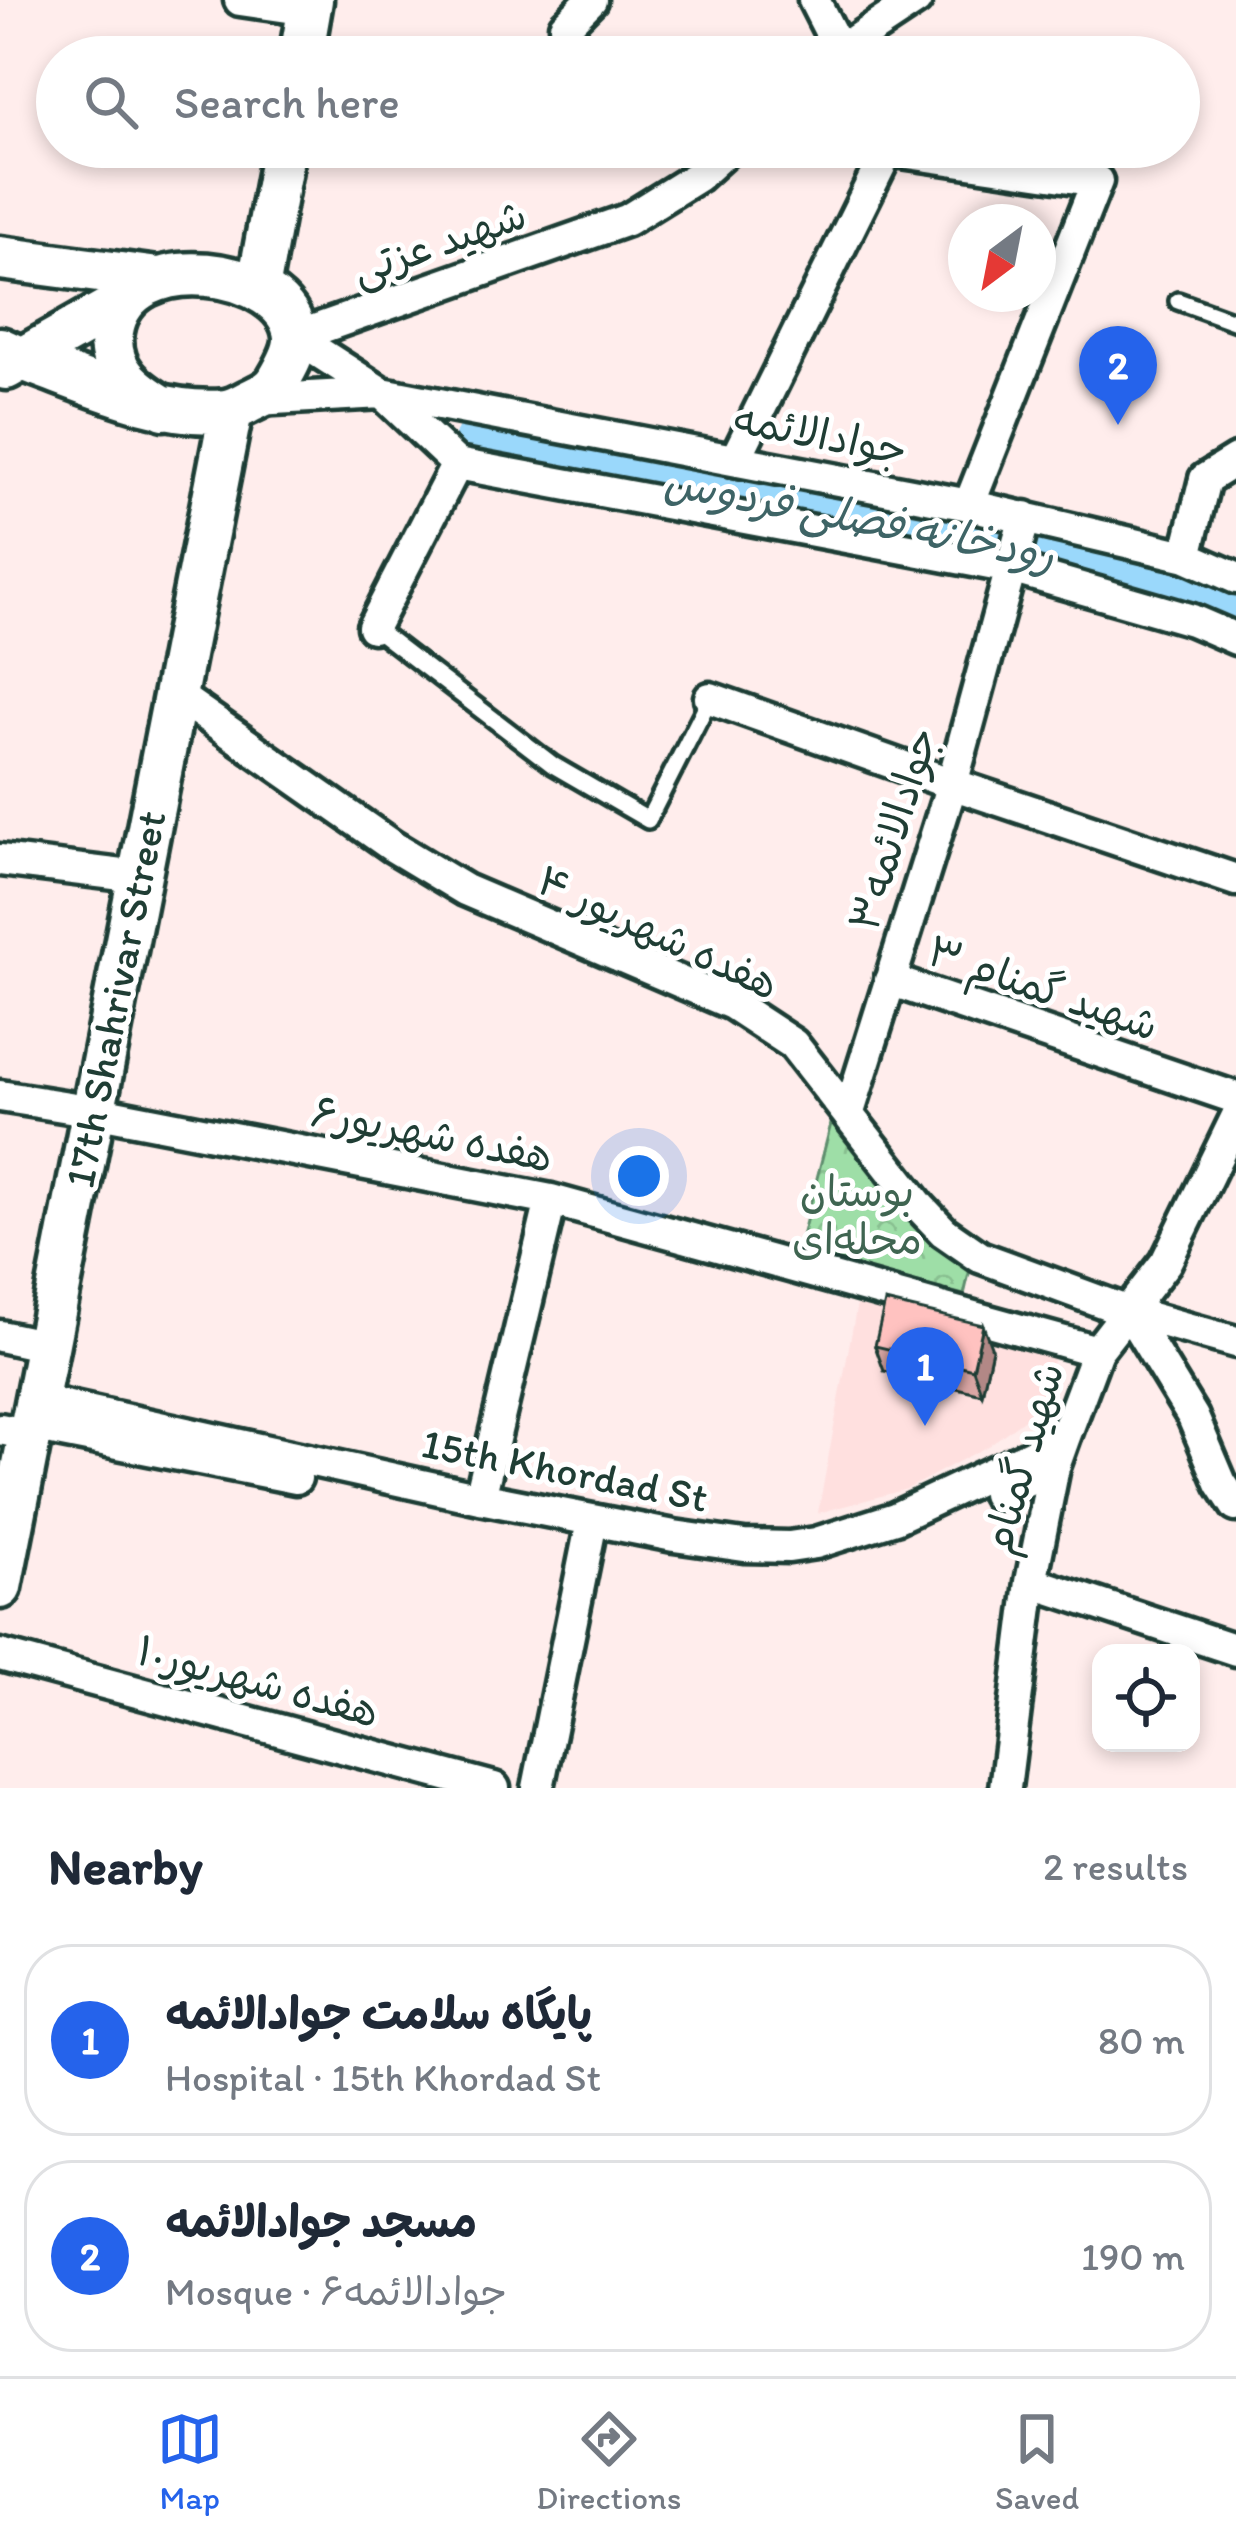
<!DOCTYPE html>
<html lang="en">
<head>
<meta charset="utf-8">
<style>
	:root { --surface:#fff; --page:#f2f2f3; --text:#1f2937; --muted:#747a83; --line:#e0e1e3; --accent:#2563eb }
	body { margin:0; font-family:Itim,"Playpen Sans Arabic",sans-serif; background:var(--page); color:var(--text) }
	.controls { position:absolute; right:36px; bottom:36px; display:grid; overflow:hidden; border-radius:24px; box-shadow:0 6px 18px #0003 }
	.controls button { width:108px; height:108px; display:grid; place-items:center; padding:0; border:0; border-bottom:3px solid var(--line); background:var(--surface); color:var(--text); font:60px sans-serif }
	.compass { position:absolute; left:948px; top:204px; width:108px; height:108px; border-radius:50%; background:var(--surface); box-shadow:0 6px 18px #0003; rotate:212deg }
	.you { position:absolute; left:639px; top:1176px; width:42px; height:42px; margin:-30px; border:9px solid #fff; border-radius:50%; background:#1a73e8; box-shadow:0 0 0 18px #1a73e833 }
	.badge { display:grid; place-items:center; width:78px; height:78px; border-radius:50%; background:var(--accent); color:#fff; font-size:39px; font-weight:700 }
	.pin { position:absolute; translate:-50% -99px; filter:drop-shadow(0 3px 6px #0008) }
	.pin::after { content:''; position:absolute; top:63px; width:42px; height:36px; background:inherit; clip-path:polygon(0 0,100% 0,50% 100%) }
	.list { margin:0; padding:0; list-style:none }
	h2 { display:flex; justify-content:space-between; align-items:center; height:156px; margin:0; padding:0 48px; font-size:51px }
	h2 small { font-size:39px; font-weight:400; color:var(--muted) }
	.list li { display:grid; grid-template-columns:78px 1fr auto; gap:36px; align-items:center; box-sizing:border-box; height:192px; margin:0 24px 24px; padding:0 24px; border:3px solid var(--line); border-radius:48px }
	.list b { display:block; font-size:45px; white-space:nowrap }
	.list p { margin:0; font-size:39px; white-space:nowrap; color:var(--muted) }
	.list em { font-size:39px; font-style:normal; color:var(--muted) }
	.icon { flex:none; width:66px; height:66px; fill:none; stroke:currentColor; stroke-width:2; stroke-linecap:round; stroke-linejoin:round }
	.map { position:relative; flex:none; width:1236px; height:1788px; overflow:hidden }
	.search { position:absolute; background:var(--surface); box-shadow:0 6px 18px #0003; left:36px; right:36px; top:36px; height:132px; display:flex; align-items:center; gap:30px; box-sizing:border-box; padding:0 42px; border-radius:66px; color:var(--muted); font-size:45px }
	.sheet { height:588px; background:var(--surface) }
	nav { display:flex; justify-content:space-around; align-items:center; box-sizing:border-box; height:168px; border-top:3px solid var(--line); background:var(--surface); font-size:33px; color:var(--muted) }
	nav a { display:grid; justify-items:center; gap:6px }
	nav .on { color:var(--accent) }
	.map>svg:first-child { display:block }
</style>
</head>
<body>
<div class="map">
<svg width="1236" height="1788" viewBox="0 0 1236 1788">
	<defs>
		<pattern id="forest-crowns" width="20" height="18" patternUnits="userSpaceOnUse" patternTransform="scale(3)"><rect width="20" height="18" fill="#9edea7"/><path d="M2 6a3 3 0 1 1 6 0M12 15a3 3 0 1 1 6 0" fill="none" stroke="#88bf90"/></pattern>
	</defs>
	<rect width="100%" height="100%" fill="#ffedec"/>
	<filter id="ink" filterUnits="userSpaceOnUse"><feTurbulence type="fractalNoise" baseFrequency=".00833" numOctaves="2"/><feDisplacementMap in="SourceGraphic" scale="24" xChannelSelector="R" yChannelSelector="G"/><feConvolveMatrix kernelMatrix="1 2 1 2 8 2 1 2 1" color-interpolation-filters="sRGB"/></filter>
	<g filter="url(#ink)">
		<path fill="#ffe0df" d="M858,1299l198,49 -14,58 -54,40 -81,43 -89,24z"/>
		<path fill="url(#forest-crowns)" stroke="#5e8e6e" stroke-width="3" d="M833,1116l137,153 -6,26 -166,-43z"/>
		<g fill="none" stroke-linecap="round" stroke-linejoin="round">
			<path stroke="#9ad8fb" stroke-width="54" d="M481,442l553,108 171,41 31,11"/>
			<g stroke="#1f3d34" stroke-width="24">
				<path id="lane" d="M1178,301l58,21
					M373,627l180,138 95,55 62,-122"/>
			</g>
			<g stroke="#1f3d34" stroke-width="39">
				<path id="street" d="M240,0l69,10
					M814,0l29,57
					M565,26l26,-26
					M830,57l86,-57
					M888,150l209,31 -128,324
					M295,337l87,56 75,71 554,104 181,52 44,19
					M295,337l332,-117 71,-44 32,-29
					M256,400l126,-7 587,112 217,51 50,22
					M735,460l153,-310 -1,-3
					M1186,556l19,-77 31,-19
					M373,627l84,-163
					M175,694l217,152 73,44 267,114 61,40 128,164 23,24 36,25 149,55 107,30
					M710,698l242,86 284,96
					M0,860l139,17
					M890,980l346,118
					M0,1096l94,15 457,89 546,151
					M849,1112l103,-328 73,-267
					M1129,1312l64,105 28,66 15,23
					M0,1336l47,10
					M37,1400l443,98 194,38 70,10 45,1 27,-4 79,-25 169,-79
					M32,1426l264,52
					M0,1429l30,6
					M997,1494l57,-27
					M480,1498l71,-298
					M1031,1582l205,68
					M0,1655l494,133
					M538,1788l51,-252
					M1005,1788l26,-206 23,-115 10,-28 33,-88 69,-89 70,-144"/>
			</g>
			<g stroke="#1f3d34" stroke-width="51">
				<path id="secondary" d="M301,57l10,-57
					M0,258l158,21
					M258,289l26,-142
					M0,349l22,10c60,21 140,59 203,52 10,-1 17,-6 25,-10 12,-6 22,-9 29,-21 7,-12 17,-29 16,-43 -6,-70 -169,-94 -183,-6 -6,39 22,59 52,77
					M6,368l118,-67
					M0,1587l231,-1176"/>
			</g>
			<use href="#lane" stroke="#fff" stroke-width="15"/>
			<use href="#street" stroke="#fff" stroke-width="30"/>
			<use href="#secondary" stroke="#fff" stroke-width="42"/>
		</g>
		<path fill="#dba7a5" stroke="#1f3d34" stroke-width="3" d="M875,1346l117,3 -10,45 -98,-23z"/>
		<path fill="#b28886" stroke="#1f3d34" stroke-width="3" d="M983,1325l9,24 -10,45 -9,-25z"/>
		<path fill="#ffc2c0" stroke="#1f3d34" stroke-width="3" d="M885,1302l98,23 -10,44 -98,-23z"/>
	</g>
	<g text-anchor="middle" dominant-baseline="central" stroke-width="10" stroke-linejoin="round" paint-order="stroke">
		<g font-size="42" fill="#1f3d34" stroke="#fff">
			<text transform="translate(439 242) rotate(-19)">شهید عزتی</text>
			<text transform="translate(820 434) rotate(11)">جوادالائمه</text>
			<text transform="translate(893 829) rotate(-73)">جوادالائمه۳</text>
			<text transform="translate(658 932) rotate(25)">هفده شهریور ۴</text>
			<text transform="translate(1043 988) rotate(19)">شهید گمنام ۳</text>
			<text transform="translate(115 999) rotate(-79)">17th Shahrivar Street</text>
			<text transform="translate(432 1134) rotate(11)">هفده شهریور۶</text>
			<text transform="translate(1023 1458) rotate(-74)">شهید گمنام</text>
			<text transform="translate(565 1470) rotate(11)">15th Khordad St</text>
			<text transform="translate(258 1681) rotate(15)">هفده شهریور۱۰</text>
		</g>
		<g font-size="42" fill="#3f6551" stroke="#fff">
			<text x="857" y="1191">بوستان<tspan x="857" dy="48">محله‌ای</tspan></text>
		</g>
		<g font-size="45" font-style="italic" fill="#3e6466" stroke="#fff">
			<text transform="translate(860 517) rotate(11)">رودخانه فصلی فردوس</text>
		</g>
	</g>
</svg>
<div class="controls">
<button><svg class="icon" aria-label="locate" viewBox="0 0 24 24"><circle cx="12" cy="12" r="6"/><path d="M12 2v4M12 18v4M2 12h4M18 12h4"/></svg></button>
</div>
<svg class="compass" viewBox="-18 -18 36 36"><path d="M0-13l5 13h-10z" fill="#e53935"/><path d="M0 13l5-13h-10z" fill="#747a83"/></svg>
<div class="you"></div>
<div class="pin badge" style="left:925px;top:1426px">1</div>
<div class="pin badge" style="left:1118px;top:425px">2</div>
<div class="search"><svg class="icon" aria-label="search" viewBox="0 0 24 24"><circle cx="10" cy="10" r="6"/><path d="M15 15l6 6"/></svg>Search here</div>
</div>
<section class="sheet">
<h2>Nearby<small>2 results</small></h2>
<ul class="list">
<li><span class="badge">1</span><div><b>پایگاه سلامت جوادالائمه</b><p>Hospital · 15th Khordad St</p></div><em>80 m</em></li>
<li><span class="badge">2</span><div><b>مسجد جوادالائمه</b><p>Mosque · جوادالائمه۶</p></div><em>190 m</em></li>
</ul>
</section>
<nav>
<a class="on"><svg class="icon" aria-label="map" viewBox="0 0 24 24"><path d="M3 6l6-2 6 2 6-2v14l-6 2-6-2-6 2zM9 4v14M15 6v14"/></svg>Map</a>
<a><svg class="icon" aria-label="directions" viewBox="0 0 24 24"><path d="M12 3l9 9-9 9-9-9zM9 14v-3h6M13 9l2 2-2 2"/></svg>Directions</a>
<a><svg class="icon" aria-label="saved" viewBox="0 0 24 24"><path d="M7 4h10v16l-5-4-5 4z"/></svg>Saved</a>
</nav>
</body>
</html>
